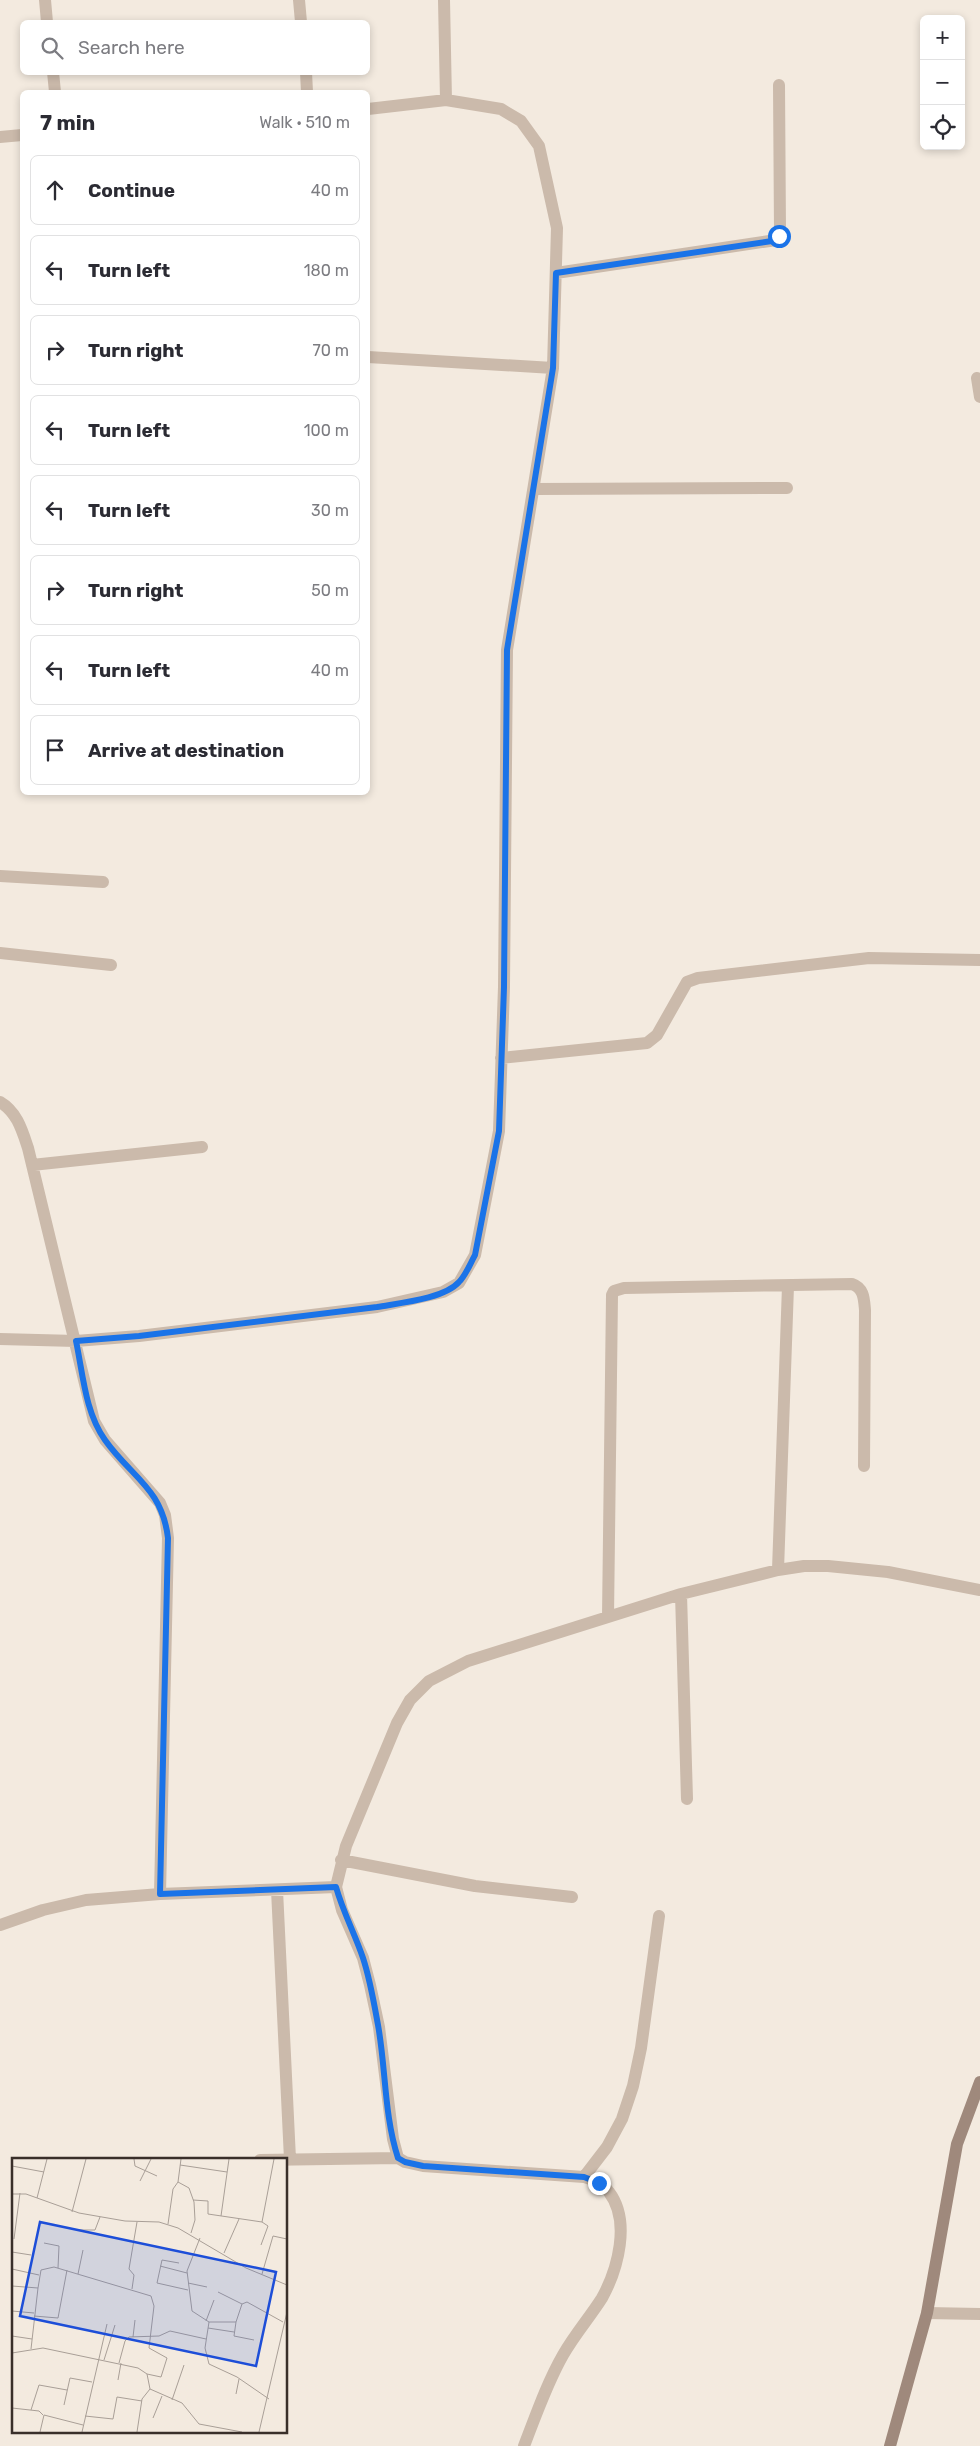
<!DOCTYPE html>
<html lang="en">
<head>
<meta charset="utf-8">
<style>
	:root { --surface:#fff; --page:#f2f2f3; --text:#2b2b33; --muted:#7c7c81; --line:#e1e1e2 }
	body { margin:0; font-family:Rubik,sans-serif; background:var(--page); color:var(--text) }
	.controls { position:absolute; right:15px; top:15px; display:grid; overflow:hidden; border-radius:8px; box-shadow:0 2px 8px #0003 }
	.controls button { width:45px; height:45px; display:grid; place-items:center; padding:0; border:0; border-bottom:1px solid var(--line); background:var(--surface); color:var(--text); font:25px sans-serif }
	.stop { position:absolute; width:15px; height:15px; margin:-11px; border:4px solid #1a73e8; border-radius:50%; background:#fff }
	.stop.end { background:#1a73e8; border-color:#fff; box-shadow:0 1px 5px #0008 }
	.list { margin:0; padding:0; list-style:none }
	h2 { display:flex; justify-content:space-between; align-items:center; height:65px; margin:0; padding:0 20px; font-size:21px }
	h2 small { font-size:16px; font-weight:400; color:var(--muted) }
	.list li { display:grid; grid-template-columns:32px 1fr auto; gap:15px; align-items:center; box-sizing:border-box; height:70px; margin:0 10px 10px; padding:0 10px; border:1px solid var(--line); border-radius:8px }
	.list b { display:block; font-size:19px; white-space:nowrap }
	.list em { font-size:16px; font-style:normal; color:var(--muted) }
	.icon { flex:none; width:28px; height:28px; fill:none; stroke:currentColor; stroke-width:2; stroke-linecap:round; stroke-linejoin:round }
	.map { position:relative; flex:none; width:980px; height:2446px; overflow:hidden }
	.search { position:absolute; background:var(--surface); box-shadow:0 2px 8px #0003; left:20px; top:20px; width:350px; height:55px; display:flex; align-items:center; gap:12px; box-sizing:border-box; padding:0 18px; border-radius:8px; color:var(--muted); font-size:19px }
	.panel { position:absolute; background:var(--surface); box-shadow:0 2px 8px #0003; left:20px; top:90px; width:350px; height:705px; border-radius:8px }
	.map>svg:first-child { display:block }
</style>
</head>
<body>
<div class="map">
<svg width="980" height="2446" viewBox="0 0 980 2446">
	<rect width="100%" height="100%" fill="#f3eadf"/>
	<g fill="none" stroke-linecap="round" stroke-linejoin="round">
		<path stroke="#cbbaab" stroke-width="12" d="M45,0l2,22
			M299,0l2,22
			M444,0l2,100
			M53,72l2,20
			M306,72l1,20
			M0,137l22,-2
			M556,273l220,-33 4,-8 -1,-147
			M368,357l185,11
			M977,378l3,19
			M535,489l252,-1
			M0,876l103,6
			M0,953l111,12
			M501,1058l146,-15 10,-8 30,-53 11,-4 171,-20 111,2
			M0,1102c17,10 22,28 28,46l66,273 11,19 55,63 5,12 3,23 -8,356
			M32,1165l170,-18
			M0,1339l76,2 63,-5 238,-29 66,-15 16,-9 16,-28 24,-124 5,-144 3,-337 46,-282 4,-140 -18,-82 -18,-25 -20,-12 -55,-9 -78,9
			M778,1570l10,-284
			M681,1594l6,205
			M608,1617l4,-322 2,-4 10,-3 228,-4c12,4 12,15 13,26l-1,156
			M341,1860l134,26 97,11
			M277,1890l13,269
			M0,1925l43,-15 43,-10 74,-6 176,-7
			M260,2160l138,-2
			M584,2177l23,-30 15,-28 11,-33 8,-38 18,-132
			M927,2313l53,1
			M524,2446c12,-31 23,-63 39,-91 12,-21 27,-38 39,-57 16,-29 29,-77 7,-106 -6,-9 -16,-12 -25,-15l-161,-11 -18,-4 -7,-4 -5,-19 -14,-112 -9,-42 -7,-27 -21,-48 -6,-23 10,-41 51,-123 13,-23 19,-19 39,-20 213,-67 97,-24 26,-4h24l60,6 92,18"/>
		<path stroke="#9f897c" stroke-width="12" d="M890,2446l37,-133 30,-169 23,-62"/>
	</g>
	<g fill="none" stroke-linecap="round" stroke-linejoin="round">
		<path stroke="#1a73e8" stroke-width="6" d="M599,2183l-15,-6 -161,-11 -18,-4 -7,-4c-14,-43 -12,-89 -20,-133 -4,-22 -8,-46 -15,-67 -8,-24 -20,-46 -27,-71l-176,7 8,-356c-6,-50 -37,-61 -63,-98 -20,-28 -22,-66 -29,-99l63,-5 238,-29c22,-4 67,-8 82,-25 7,-7 11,-18 16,-27l24,-124 5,-144 3,-337 46,-282 3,-95 216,-32 7,-5"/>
	</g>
	<g transform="translate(12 2158)">
		<rect width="275" height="275" fill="#f3eadf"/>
		<path fill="none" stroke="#a99f97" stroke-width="1" d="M122,1l1,7 22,10M169,1l-3,23 11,6 5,14 1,18 -4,13M168,7l47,7M0,8l32,6M128,23l11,-22M0,36h14l53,19 46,8 34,1 19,6 68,40 41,17M25,40l10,-39M181,42l15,1v13l54,8 12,-63M60,54l14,-53M209,58l8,-57M156,66l5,-35 5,-7M65,72h18l5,-13M188,80l-13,33 5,40 17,11h27l6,-18 5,-2 36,20M2,81l6,-46M32,85l15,3 -1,22M249,87l7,-19 -6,-4M0,94l19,3M212,95l15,-34M167,105l-17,-3 -5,23 31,7M148,108l27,7M0,111l27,6M66,116l5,-24M250,116l11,-38 14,3M176,125l19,4M0,128l26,2 3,-18 13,-3 97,29 3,10 -5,42 18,10 -6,19 -14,-3M120,131l2,-14 -5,-6 8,-47M206,134l24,12M0,153l22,2M22,158l24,2 9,-48M194,163l8,-21M197,164l-4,26 4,16 28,13 32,22M224,164l-2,14 20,4M196,170l26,4M0,178l20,3M121,179l2,-17M19,191l7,-61M0,195l31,-5 95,20 9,6 3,15 32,14 17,21 43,8M92,202l11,-35M107,205l6,-22 4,-4 30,-1 11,-5 36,8M106,222l3,-17M224,236l3,-15M160,242l12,-35M52,247l6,-27 22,4M0,250l27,3 4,4M19,252l8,-25 28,5M73,258l28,3 4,-22 25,4M141,260l9,-22M28,274l4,-17 39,10M70,274l25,-108M125,274l5,-33 8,-10M247,274l28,-120"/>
		<path fill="#1d4ed8" fill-opacity="0.15" stroke="#1d4ed8" stroke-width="2.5" d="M28,64l236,50 -20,94 -236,-50z"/>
		<rect width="275" height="275" fill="none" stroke="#392f2a" stroke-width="2.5"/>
	</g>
</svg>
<div class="controls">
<button>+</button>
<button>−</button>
<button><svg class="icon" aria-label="locate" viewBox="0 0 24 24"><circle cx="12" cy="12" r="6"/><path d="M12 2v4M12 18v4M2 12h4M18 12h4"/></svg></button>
</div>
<div class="stop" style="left:779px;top:236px"></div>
<div class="stop end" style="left:599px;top:2183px"></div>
<div class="search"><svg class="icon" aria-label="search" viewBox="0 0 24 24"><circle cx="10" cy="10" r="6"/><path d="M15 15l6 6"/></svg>Search here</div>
<section class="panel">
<h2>7 min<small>Walk · 510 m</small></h2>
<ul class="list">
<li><svg class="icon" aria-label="ahead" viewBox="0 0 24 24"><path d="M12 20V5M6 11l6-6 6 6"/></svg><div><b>Continue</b></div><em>40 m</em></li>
<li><svg class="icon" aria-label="left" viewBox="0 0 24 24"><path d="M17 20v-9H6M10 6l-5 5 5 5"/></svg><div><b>Turn left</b></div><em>180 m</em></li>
<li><svg class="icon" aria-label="right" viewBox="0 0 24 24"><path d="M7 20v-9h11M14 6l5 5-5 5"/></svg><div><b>Turn right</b></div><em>70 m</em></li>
<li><svg class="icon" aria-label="left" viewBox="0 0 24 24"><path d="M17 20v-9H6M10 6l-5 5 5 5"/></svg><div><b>Turn left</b></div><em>100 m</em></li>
<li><svg class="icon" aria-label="left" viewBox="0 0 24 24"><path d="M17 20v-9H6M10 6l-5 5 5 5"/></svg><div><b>Turn left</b></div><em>30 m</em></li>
<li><svg class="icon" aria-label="right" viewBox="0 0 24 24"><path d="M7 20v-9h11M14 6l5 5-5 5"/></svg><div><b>Turn right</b></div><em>50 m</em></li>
<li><svg class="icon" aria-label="left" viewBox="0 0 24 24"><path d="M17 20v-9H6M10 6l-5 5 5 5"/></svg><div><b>Turn left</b></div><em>40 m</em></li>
<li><svg class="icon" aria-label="arrive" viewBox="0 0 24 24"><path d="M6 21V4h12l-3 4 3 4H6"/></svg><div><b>Arrive at destination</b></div></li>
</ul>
</section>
</div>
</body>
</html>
